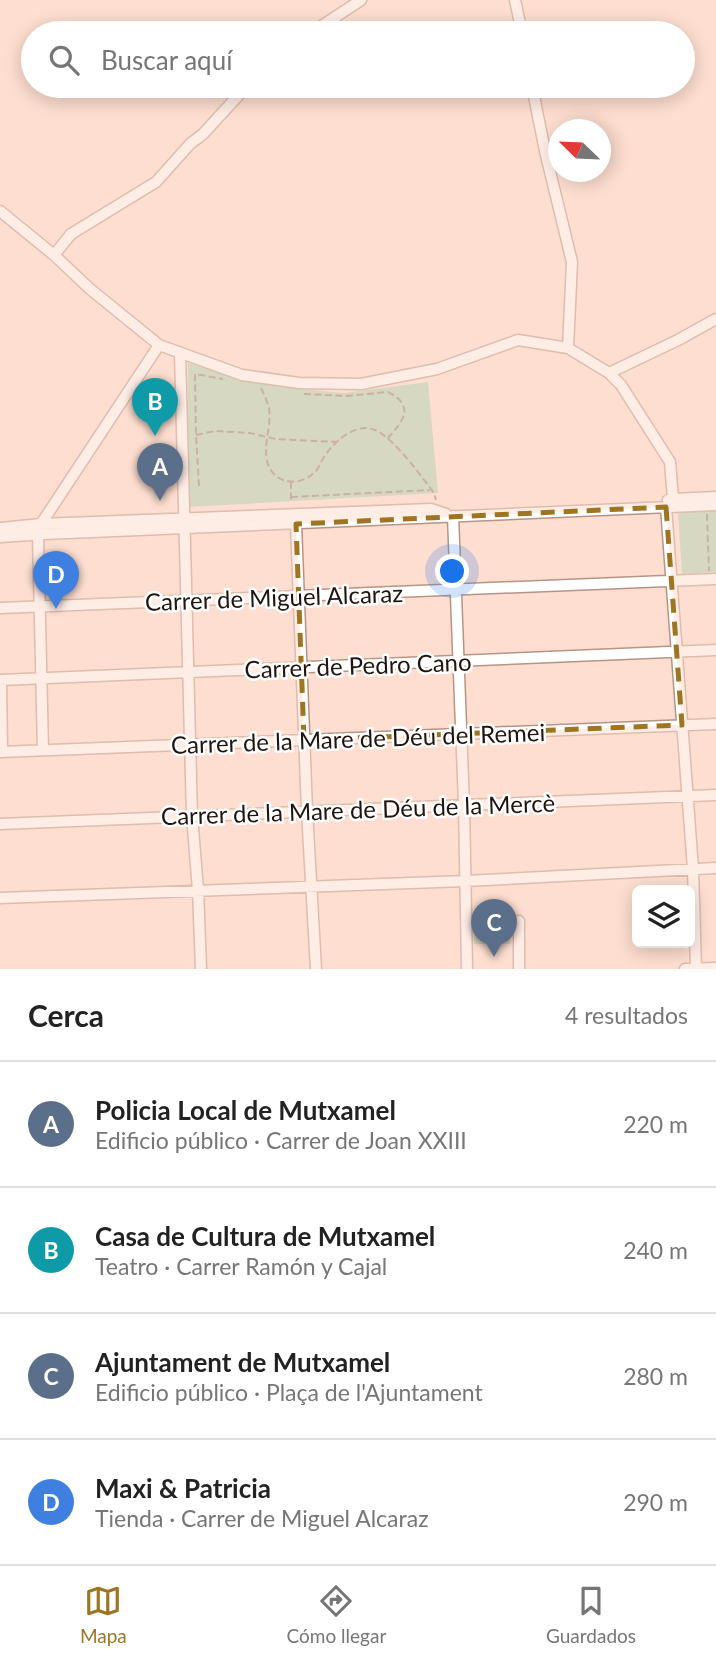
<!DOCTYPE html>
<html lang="es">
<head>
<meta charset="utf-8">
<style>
	:root { --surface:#fff; --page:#f6f6f6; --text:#222; --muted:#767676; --line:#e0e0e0; --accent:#9e7523 }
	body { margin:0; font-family:Lato,sans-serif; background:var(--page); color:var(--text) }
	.controls { position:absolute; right:21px; bottom:21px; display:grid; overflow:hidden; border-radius:10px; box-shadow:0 4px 18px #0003 }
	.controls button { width:63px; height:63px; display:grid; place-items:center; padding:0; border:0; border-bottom:2px solid var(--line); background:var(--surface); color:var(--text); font:35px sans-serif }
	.compass { position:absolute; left:548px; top:119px; width:63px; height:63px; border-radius:50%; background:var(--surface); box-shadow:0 4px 18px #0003; rotate:293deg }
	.you { position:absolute; left:453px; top:572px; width:24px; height:24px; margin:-18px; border:5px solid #fff; border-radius:50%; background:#1a73e8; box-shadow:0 0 0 10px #1a73e833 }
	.badge { display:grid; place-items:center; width:46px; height:46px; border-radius:50%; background:var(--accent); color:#fff; font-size:23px; font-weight:700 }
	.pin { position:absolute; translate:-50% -58px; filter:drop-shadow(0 2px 4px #0008) }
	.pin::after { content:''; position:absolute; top:37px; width:24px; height:21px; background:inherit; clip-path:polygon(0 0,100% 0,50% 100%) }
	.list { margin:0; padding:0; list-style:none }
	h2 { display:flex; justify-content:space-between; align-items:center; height:91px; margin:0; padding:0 28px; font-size:30px }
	h2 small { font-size:23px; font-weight:400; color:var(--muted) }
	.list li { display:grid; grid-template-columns:46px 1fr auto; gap:21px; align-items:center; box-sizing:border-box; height:126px; padding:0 28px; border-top:2px solid var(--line) }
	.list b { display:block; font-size:26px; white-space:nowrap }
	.list p { margin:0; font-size:23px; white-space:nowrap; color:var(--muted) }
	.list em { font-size:23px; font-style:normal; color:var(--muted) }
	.icon { flex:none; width:38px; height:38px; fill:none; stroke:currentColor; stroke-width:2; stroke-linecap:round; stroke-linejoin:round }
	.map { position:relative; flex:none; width:716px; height:969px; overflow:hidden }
	.search { position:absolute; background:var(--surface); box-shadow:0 4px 18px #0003; left:21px; right:21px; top:21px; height:77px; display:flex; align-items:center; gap:18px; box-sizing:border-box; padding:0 24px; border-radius:38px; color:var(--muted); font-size:26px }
	.sheet { height:595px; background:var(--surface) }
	nav { display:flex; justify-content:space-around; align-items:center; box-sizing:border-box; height:98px; border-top:2px solid var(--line); background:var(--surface); font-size:19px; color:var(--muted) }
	nav a { display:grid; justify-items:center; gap:4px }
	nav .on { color:var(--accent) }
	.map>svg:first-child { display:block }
</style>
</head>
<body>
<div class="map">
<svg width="716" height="969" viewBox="0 0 716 969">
	<rect width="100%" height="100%" fill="#fdded0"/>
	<path fill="#a8d0af" d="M188,363l48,15 43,9 65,6 84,-11 10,111 -250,14z
		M716,511v61l-34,2 -4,-63z
		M474,921h36v23h-36z"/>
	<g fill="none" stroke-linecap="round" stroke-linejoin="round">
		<g stroke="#b79484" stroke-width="11">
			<path id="pedestrian" d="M466,922l53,-1"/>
		</g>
		<g stroke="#b79484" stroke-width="13">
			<path id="minor" d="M515,0l7,33
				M311,33l50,-33
				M532,86l13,65 27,111 -4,86
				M0,211l54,44 36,34 69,56 83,30 57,8 62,1 76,-15 81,-29 50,8 41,25 12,12 49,77 3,37 -7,8
				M54,255l17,-21 85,-52 34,-38 13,-10 44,-48
				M180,353l12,463 6,74 3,79
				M609,373l69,-33 38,-21
				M668,500l5,-1 43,-2
				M666,507l27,362 3,100
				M453,516l11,289 3,164
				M296,524l11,287 9,158
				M0,528l41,-4 118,-179
				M0,537l45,-3 671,-29
				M0,608l716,-29
				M0,680l716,-30
				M1,680l1,72
				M43,750l-5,-216 3,-10 390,-15 15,5
				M0,752l716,-28
				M0,824l716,-29
				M0,898l465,-17 251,-13
				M519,969v-48
				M685,969l31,-1"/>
		</g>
		<path stroke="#8f796f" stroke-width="2" stroke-dasharray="7 3.5" stroke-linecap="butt" d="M261,388c3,6 6,13 8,20 3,19 -8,41 0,59 9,18 32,19 46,5 5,-5 6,-12 11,-18 10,-14 31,-32 49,-24 19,8 46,46 59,63l2,7
			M304,394l43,2 41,-4c28,14 15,30 -1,47
			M196,435l19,-4 35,2 26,6 61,3
			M291,482v20
			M199,486l-3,-51 -1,-61 28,5
			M291,497l139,-7
			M707,514l2,57"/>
		<use href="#pedestrian" stroke="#fff" stroke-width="8"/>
		<use href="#minor" stroke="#fff" stroke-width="10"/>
	</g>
	<path d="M0 0H716V969H0ZM666,507l16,218 -378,15 -8,-216z" fill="#fdded0" fill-opacity=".55" fill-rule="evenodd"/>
	<path fill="none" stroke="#9e7523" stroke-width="5" stroke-dasharray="14 9" stroke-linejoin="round" d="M666,507l16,218 -378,15 -8,-216z"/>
	<g text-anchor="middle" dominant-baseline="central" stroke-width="5" stroke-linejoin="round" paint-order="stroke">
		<g font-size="24" fill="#21140e" stroke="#fff">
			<text transform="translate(274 597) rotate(-2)">Carrer de Miguel Alcaraz</text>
			<text transform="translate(358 665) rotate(-2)">Carrer de Pedro Cano</text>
			<text transform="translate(358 738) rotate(-2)">Carrer de la Mare de Déu del Remei</text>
			<text transform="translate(358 809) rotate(-2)">Carrer de la Mare de Déu de la Mercè</text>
		</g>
	</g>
</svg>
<div class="controls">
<button><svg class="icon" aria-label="layers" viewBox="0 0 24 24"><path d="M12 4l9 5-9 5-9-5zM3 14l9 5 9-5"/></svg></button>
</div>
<svg class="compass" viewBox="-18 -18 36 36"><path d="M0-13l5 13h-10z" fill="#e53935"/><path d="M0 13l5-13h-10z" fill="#767676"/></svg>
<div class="you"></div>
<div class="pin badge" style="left:160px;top:501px;background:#5c6f8a">A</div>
<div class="pin badge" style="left:155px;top:436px;background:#0f9aa8">B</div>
<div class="pin badge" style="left:494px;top:957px;background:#5c6f8a">C</div>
<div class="pin badge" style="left:56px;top:609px;background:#3f7fe0">D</div>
<div class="search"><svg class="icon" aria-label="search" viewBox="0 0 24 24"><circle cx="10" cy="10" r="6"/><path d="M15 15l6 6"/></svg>Buscar aquí</div>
</div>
<section class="sheet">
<h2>Cerca<small>4 resultados</small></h2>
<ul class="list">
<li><span class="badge" style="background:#5c6f8a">A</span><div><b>Policia Local de Mutxamel</b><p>Edificio público · Carrer de Joan XXIII</p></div><em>220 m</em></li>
<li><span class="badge" style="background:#0f9aa8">B</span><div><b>Casa de Cultura de Mutxamel</b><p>Teatro · Carrer Ramón y Cajal</p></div><em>240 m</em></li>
<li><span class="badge" style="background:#5c6f8a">C</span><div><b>Ajuntament de Mutxamel</b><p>Edificio público · Plaça de l'Ajuntament</p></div><em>280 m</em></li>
<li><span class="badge" style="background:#3f7fe0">D</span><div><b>Maxi &amp; Patricia</b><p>Tienda · Carrer de Miguel Alcaraz</p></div><em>290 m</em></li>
</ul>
</section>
<nav>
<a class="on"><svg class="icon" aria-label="map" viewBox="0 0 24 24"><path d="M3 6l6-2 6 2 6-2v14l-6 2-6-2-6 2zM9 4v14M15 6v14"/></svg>Mapa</a>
<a><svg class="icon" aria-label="directions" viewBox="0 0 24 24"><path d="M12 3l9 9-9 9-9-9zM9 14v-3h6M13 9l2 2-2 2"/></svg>Cómo llegar</a>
<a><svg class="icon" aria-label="saved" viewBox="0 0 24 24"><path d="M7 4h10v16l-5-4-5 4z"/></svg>Guardados</a>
</nav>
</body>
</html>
